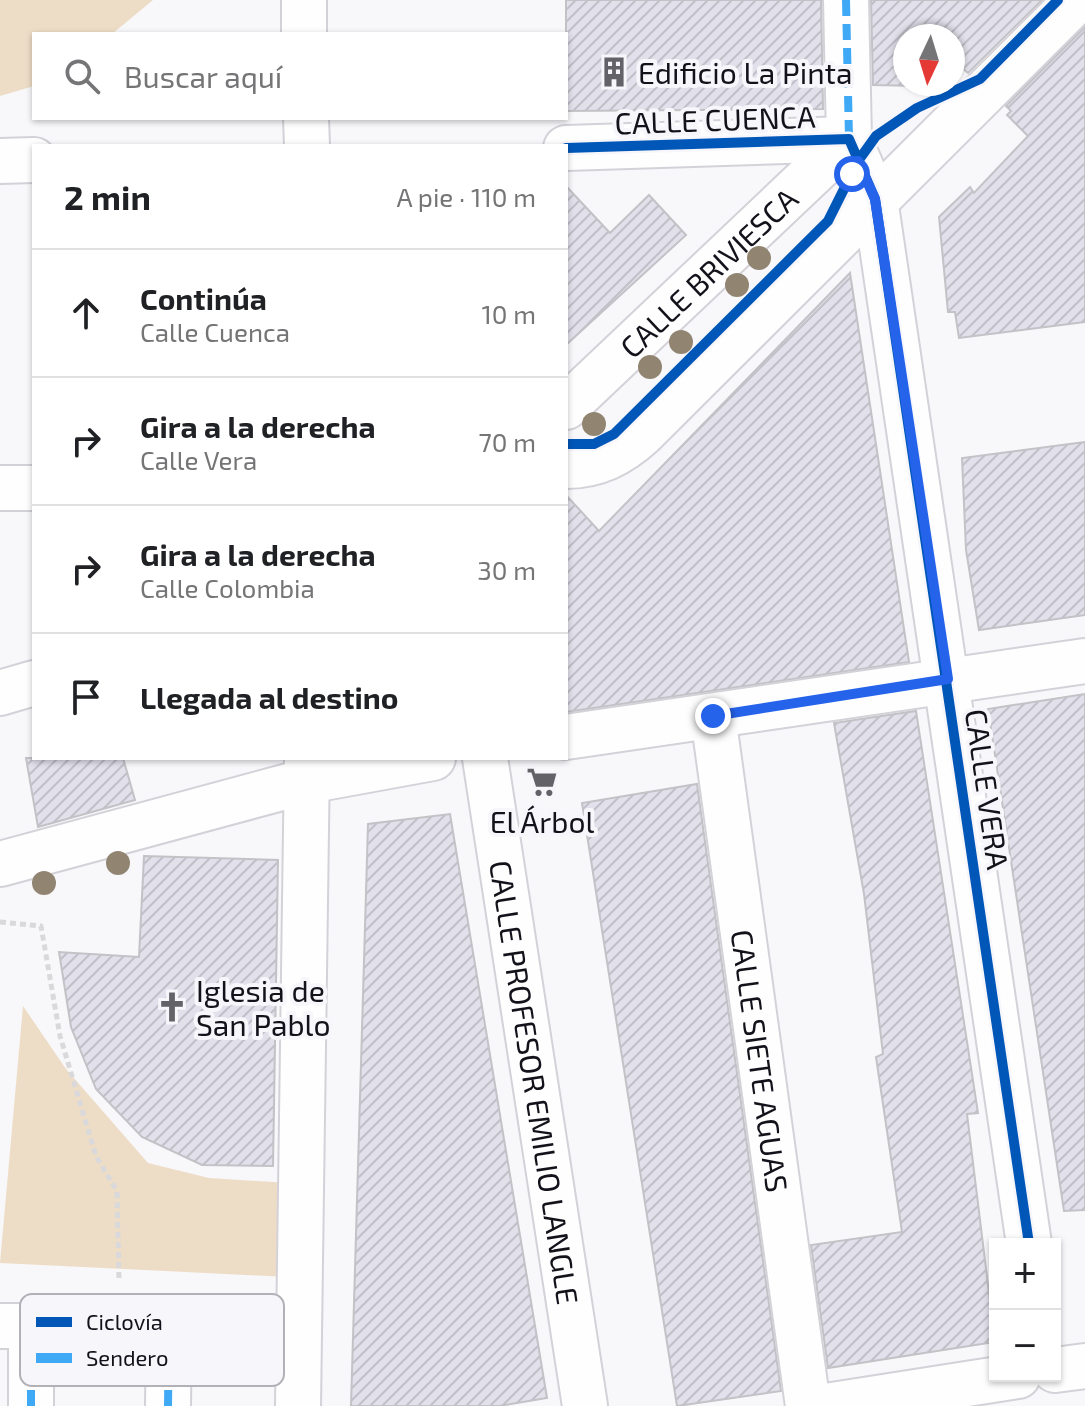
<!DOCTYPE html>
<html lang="es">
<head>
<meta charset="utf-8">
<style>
	:root { --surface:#fff; --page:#f6f6f6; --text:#202124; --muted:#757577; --line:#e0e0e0 }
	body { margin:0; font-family:"Exo 2",sans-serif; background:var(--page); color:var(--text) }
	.controls { position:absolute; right:24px; bottom:24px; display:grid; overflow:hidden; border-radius:0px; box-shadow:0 2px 6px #0004 }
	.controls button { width:72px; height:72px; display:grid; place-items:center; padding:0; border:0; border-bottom:2px solid var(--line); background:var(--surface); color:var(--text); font:40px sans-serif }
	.compass { position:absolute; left:893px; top:24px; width:72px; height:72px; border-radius:50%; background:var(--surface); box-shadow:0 2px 6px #0004; rotate:184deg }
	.stop { position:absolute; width:24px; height:24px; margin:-18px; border:6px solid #2563eb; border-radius:50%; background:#fff }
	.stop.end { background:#2563eb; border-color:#fff; box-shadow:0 2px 8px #0008 }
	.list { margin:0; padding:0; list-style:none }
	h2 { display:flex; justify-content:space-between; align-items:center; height:104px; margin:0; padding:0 32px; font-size:34px }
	h2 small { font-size:26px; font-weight:400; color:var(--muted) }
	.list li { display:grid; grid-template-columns:52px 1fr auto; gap:24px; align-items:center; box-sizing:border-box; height:128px; padding:0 32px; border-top:2px solid var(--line) }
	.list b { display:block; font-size:30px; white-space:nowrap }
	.list p { margin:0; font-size:26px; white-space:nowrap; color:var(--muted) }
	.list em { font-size:26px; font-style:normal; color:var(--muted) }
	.icon { flex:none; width:44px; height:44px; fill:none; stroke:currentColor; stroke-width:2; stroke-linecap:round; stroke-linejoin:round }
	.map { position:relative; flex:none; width:1085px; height:1406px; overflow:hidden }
	.search { position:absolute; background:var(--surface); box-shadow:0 2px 6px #0004; left:32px; top:32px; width:536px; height:88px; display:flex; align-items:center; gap:20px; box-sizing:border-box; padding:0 28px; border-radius:0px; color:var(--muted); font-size:30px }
	.panel { position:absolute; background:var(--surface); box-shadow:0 2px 6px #0004; left:32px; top:144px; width:536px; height:616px; border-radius:0px }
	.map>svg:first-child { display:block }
</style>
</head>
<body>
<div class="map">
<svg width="1085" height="1406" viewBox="0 0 1085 1406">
	<defs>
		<pattern id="building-hatch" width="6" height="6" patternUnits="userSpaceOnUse" patternTransform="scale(2)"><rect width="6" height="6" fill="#e2e0ea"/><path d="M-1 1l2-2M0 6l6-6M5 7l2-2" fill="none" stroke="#c1bfc8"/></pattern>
	</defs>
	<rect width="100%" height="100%" fill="#f8f7fa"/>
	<path fill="#eeddc6" d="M0,0h153l-41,34h-78v52l-34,10z
		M23,1006l43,63 82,94 61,15 79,5 1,94 -289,-14z"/>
	<path fill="url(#building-hatch)" stroke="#c3c2c7" stroke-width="2" d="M566,0h255l2,109 -257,2z
		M871,0h171l-74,73 -15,-13v-24h-48v48h18l-3,2 -47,-1z
		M1085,27v295l-126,16 -4,-26h-7l-9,-95 31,-30 4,6 54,-57 -21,-21 4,-4 -5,-5z
		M566,186l44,47 39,-38 37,40 -120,110z
		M850,273l59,389 -343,50v-217l33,36z
		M1085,442v173l-106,15 -13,-80 -4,-92z
		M1085,694v516l-21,1 -76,-502z
		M916,711l62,402 -11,1 28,228 -167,26 -17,-123 91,-13 -26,-175 7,-3 -19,-160 -30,-171z
		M26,758h97l12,42 -97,27z
		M697,784l84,607 -104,15 -95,-603z
		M450,814l97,584 -48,8h-148l17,-582z
		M144,856l134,4 -5,306 -71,-1 -60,-28 -46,-48 -25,-62 -12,-75 80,5z"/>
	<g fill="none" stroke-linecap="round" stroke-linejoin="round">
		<g stroke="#d4d2d8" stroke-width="48">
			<g id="street">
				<path d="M304,0v34"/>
				<path d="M306,118l1,28"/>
				<path d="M566,148l283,-9 26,60 154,1045"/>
				<path d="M0,161l34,-1"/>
				<path id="s1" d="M566,407l283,-268 -3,-139"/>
				<path d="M566,466c31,0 54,-12 77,-33l434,-433"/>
				<path d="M0,488h34"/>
				<path d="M0,693l34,-10"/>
				<path id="s2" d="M713,716l95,690"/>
				<path d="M566,737l519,-76"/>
				<path id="s3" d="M485,758l100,648"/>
				<path d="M0,864l307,-83 126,-23"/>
				<path d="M0,1326h299"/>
				<path d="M1055,1370l30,-4"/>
				<path d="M31,1406v-80"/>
				<path d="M168,1406l1,-80"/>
				<path d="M298,1406l9,-648"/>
				<path d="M826,1406l192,-30"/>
			</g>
		</g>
		<path stroke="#d9d8da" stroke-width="5" stroke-dasharray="6 4" stroke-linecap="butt" d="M0,922l41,4 19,110 36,120 21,35 2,88"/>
		<use href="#street" stroke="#fefefe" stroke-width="44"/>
		<path stroke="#3fa9f5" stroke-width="8" stroke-dasharray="16 8" stroke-linecap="butt" d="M846,0l3,139
			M31,1406v-80
			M168,1406l1,-80"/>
		<g stroke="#f7f6fb" stroke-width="15">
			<path id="cycleway" d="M566,148l283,-9 26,60 154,1045
				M566,444h28l20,-10 214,-213 30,-60 18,-25 41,-28 63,-29 78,-79"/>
		</g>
		<use href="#cycleway" stroke="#0057b8" stroke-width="10"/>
	</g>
	<g fill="#918572">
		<circle cx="759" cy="258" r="12"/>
		<circle cx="737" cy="285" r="12"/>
		<circle cx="681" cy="342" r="12"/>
		<circle cx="650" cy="367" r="12"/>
		<circle cx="594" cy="424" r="12"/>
		<circle cx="118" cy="863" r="12"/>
		<circle cx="44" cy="883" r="12"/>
	</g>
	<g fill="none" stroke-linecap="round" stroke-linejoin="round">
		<path stroke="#2563eb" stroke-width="10" d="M713,716l235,-37 -73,-480 -17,-38 -6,13"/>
	</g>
	<defs>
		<g id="building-bare" transform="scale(2.4)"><path d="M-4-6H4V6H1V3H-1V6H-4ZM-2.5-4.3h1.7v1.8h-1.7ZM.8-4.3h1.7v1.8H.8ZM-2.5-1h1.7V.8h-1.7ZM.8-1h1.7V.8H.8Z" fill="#636268" stroke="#f7f6fb" stroke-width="2.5" paint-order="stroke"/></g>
		<g id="supermarket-bare" transform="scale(2.4)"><path d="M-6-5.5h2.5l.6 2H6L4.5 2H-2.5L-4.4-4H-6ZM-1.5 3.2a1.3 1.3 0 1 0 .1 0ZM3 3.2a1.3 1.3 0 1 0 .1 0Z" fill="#636268" stroke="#f7f6fb" stroke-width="2.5" paint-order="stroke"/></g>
		<g id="church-bare" transform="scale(2.4)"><path d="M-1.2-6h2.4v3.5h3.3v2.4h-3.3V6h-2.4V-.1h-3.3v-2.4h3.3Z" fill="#636268" stroke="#f7f6fb" stroke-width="2.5" paint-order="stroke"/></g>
	</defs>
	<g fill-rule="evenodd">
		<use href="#building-bare" x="614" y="72"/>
		<use href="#supermarket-bare" x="542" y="782"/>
		<use href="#church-bare" x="172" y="1007"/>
	</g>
	<g text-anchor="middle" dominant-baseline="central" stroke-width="8" stroke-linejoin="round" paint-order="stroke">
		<g font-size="30" fill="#13111a" stroke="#f7f6fb" text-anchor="start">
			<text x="638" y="72">Edificio La Pinta</text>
			<text x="542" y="821" text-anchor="middle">El Árbol</text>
			<text x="196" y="990">Iglesia de<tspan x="196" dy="34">San Pablo</tspan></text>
		</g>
		<g font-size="30" fill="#13111a" stroke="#f7f6fb">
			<text transform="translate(715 119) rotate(-2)">CALLE CUENCA</text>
			<text stroke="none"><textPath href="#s1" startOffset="196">CALLE BRIVIESCA</textPath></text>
			<text transform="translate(988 789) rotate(82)">CALLE VERA</text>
			<text stroke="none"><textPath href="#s2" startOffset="348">CALLE SIETE AGUAS</textPath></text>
			<text stroke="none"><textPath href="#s3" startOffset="328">CALLE PROFESOR EMILIO LANGLE</textPath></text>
		</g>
	</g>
	<rect x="20" y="1294" width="264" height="92" rx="12" fill="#f7f6fb" stroke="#b3b1b8" stroke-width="2"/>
	<rect x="36" y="1317" width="36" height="10" fill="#0057b8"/>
	<rect x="36" y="1353" width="36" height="10" fill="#3fa9f5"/>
	<g font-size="22" fill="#13111a">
		<text x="86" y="1330">Ciclovía</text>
		<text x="86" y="1366">Sendero</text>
	</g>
</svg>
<div class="controls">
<button>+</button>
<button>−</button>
</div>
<svg class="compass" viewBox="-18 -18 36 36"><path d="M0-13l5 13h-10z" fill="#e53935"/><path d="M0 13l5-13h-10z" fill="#757577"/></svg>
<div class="stop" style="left:852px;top:174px"></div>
<div class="stop end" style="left:713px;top:716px"></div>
<div class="search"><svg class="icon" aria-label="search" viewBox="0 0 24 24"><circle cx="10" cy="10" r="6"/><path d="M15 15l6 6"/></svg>Buscar aquí</div>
<section class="panel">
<h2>2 min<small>A pie · 110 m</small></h2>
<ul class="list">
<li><svg class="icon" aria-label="ahead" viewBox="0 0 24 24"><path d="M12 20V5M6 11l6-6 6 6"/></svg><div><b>Continúa</b><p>Calle Cuenca</p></div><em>10 m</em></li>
<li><svg class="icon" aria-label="right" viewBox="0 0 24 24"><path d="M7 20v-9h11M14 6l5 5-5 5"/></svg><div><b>Gira a la derecha</b><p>Calle Vera</p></div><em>70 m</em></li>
<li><svg class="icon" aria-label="right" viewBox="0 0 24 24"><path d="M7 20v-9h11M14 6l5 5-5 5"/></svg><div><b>Gira a la derecha</b><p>Calle Colombia</p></div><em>30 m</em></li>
<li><svg class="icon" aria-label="arrive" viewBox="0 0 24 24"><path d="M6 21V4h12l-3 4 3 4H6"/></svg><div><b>Llegada al destino</b></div></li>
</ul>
</section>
</div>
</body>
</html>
